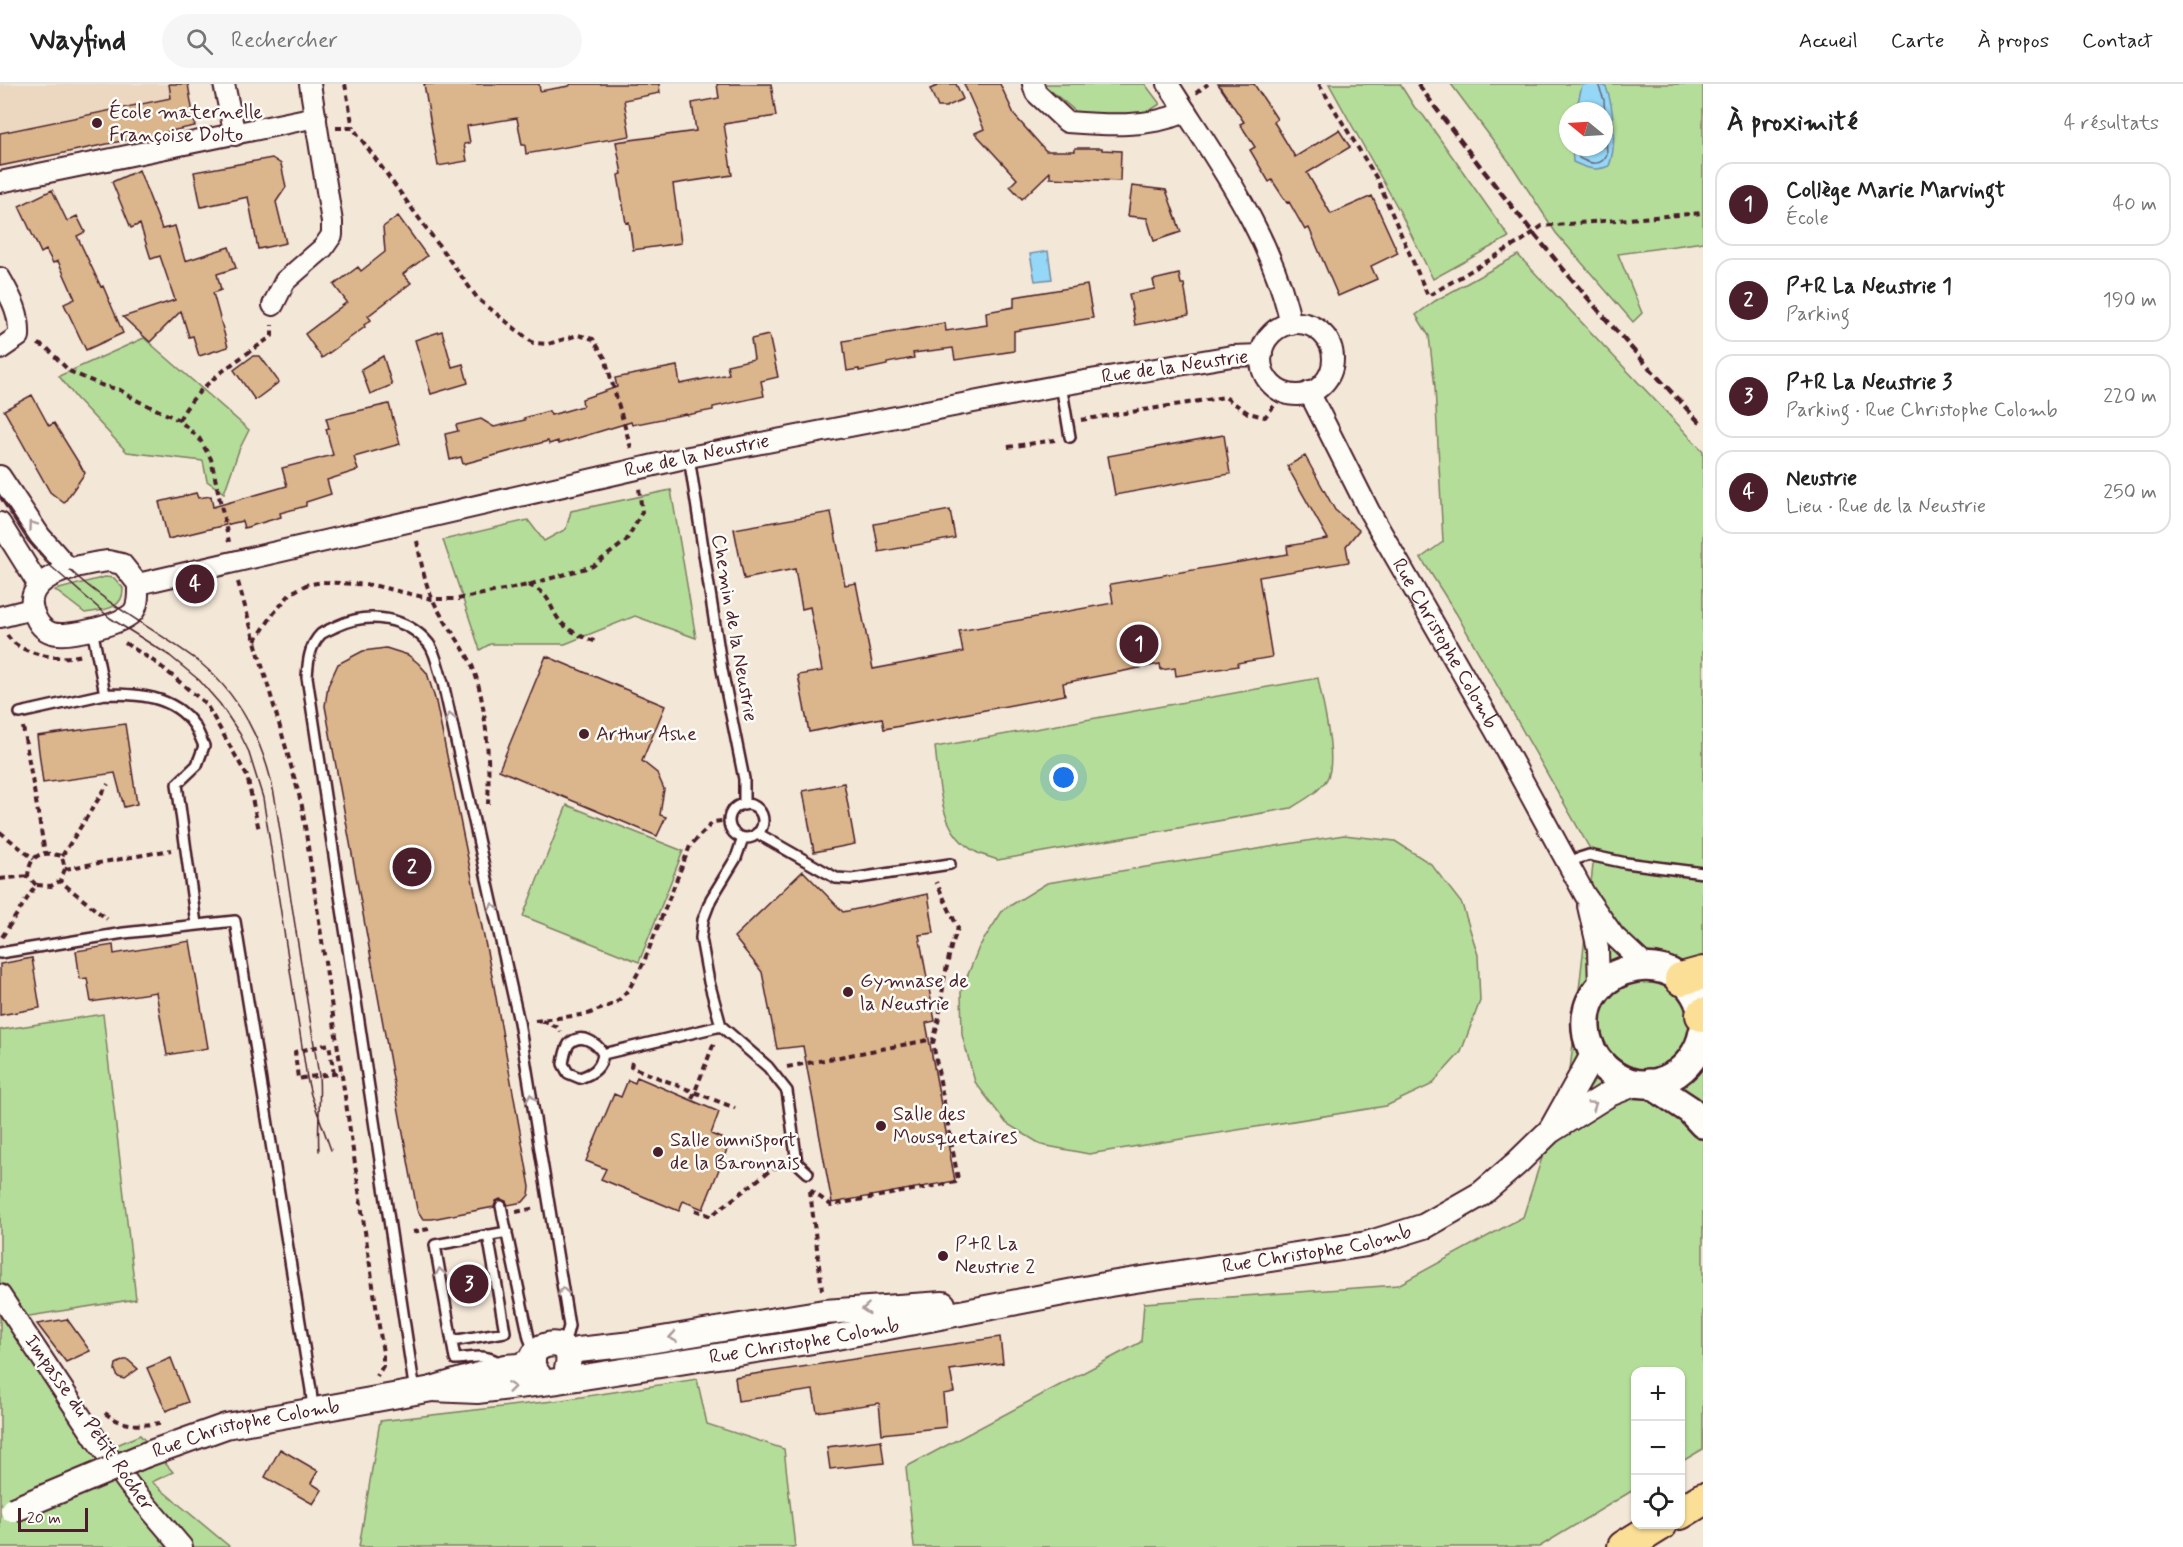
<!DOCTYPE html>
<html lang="fr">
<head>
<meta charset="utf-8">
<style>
	:root { --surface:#fff; --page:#f6f6f6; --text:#222; --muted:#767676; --line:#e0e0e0; --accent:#4a1f2b }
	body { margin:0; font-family:Mynerve,sans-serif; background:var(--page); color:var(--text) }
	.controls { position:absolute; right:18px; bottom:18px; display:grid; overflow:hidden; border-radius:12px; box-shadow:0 2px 4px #0004 }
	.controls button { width:54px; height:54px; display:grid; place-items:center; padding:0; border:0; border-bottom:2px solid var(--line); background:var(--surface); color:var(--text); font:30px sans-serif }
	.compass { position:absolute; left:1559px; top:18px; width:54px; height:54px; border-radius:50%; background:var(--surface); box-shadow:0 2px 4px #0004; rotate:288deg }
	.scale { position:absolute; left:18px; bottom:15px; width:70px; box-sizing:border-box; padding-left:6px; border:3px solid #4a1f2b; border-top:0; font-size:16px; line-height:21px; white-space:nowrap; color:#4a1f2b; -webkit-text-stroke:4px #fdfcf7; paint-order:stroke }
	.you { position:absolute; left:1064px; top:694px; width:21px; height:21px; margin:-15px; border:4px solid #fff; border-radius:50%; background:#1a73e8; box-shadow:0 0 0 9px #1a73e833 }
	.badge { display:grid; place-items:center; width:39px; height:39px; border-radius:50%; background:var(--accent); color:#fff; font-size:20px; font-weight:700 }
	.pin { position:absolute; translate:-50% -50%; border:3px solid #fff; box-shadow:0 2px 6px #0006 }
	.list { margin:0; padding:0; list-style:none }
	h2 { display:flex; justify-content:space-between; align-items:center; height:78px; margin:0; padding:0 24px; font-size:26px }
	h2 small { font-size:20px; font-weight:400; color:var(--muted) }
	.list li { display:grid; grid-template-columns:39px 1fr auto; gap:18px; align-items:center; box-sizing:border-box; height:84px; margin:0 12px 12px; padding:0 12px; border:2px solid var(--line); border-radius:18px }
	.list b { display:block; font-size:22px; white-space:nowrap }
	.list p { margin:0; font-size:20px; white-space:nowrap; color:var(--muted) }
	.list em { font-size:20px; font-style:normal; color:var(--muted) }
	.icon { flex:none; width:33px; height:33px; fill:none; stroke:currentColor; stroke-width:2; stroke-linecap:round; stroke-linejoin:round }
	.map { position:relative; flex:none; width:1703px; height:1463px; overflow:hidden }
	header { display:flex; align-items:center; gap:36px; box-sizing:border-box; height:84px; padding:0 30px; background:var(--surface); border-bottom:2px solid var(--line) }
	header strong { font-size:28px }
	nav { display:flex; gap:33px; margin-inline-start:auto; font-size:21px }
	.search { width:420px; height:54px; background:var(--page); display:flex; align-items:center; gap:15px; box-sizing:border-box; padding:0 21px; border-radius:33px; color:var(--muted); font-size:22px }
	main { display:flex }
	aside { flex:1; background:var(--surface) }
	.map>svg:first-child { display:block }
</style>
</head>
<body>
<header>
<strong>Wayfind</strong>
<div class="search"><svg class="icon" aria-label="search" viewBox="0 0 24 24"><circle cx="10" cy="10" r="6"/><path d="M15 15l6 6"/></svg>Rechercher</div>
<nav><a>Accueil</a><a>Carte</a><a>À propos</a><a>Contact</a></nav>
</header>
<main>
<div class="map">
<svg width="1703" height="1463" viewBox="0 0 1703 1463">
	<rect width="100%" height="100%" fill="#f3e7d7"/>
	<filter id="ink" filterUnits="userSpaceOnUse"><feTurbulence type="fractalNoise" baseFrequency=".0167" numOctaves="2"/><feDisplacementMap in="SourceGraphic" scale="12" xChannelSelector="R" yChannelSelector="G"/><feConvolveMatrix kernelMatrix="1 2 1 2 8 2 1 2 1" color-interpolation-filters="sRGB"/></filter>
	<g filter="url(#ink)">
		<path fill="#ecd8c0" d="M0,0h188l7,42 -195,40z"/>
		<path fill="#b4dd9a" stroke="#7f7e62" stroke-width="1.5" fill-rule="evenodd" d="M1043,0h102l15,20 -14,9 -67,1z
			M1329,0h71l15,24 8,7 86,122 -76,42 -34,-69z
			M1451,0h252v158l-85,12 24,59 -9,9 -77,-89 -43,-66zM1568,27h36v36h-36z
			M1518,171l185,196v998l-22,13 -1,-90h-44l-1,117 -96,58h-625l-8,-80 235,-125 3,-39 254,-18 125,-68 47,-147 24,-214 -138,-243 -35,-55 22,-16 -8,-155 -6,-51 -13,-21 19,-14z
			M144,254l105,92 -10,20 -15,43 -17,-12 -4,-20 -76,-9 -51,-54 -17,-22z
			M671,406l25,148 -61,-22 -70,28h-75l-10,6 -37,-110 85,-20 16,21 22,-12 5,-18z
			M105,493l9,1 9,10c1,22 -21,22 -38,25l-30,-23z
			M1318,594c4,24 20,81 9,101 -8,13 -23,21 -36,29l-293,52c-7,-3 -15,-4 -22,-8 -38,-20 -36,-67 -41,-105z
			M567,721l116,46 -44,111 -116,-46z
			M1344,751l51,6 36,23 31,40 16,51 2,46 -19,51 -30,33 -45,21 -297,48 -47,-9 -36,-22 -31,-41 -13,-47 -1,-43 18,-45 24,-37 44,-27z
			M103,930l33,285 -132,21 90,135 46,-20 33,37 -21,10 78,65h-230v-517z
			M697,1295l10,45 77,25 11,98h-436l21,-126 182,-21z"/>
		<path fill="#94d7f6" stroke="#768da5" stroke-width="1.5" d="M1587,0h11l8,3c8,20 11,59 3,79 -13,6 -23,2 -36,-4l-1,-15h32v-36h-28l6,-26z
			M1048,167l4,28 -17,2 -5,-27z"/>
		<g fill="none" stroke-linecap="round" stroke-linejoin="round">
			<path stroke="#68697c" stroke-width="1.5" d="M1578,63l1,11c11,6 23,9 28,-4l-3,-54 -6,-16"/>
		</g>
		<path fill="#dbb68c" stroke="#4a1f2b" stroke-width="1.5" d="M169,0h19l7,42 -195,40v-33l171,-35z
			M424,0h115l1,7 29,-5 2,-2h88l1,9 -36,7 6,36 -104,18 -1,-9h-3l-5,-27 -50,8 3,17 -6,1 3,17 -29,5z
			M717,0h54l5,32 -52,8 8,51 -59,9 8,59 -48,7 -4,-28 -3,1 -8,-48 4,-1 -6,-32 80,-11 -4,-28 27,-5z
			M942,0h14l7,15 -17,8h-8l-8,-18z
			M964,0h36l15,32 31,35h29v-3h27v2l19,1 -1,30 -70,-3v-6l-28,27 -12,-13 7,-7 -42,-46 9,-4z
			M1218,0h36l23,35 -3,3 21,35 44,-27 11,17 -43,26 24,41 41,-18 26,57 -27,13 6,13 -39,17 -29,-68 -4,2 -16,-28 -2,1 -15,-23 -3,2 -19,-32 5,-3 -15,-23 4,-2z
			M272,74l9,6 5,23 -10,15 10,41 -28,6 -10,-52 -47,10 -7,-35z
			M139,86l23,59 13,-3 10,35 44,-14 7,21 -19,6 4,16 -8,3 15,54 -29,9 -6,-20 -4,1 -8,-26 -31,31 -27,-25 52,-17 -15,-44 -9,3 -11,-35 -9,4 -19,-46z
			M1132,102l34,4 15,42 -27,9 -7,-23 -19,-2z
			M52,106l15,31 10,-5 8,16 -8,4 24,51 2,-1 20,47 -37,17 -22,-46 11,-5 -17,-38 -5,2 -7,-13 -5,3 -22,-47z
			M398,132l29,40 -24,18 8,9 -43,33 3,4 -7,5 1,2 -43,31 -17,-24 42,-32 -13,-17 24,-18 3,4 24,-19 -2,-25z
			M1179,190l2,10h3l5,31 -54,10 -6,-31 26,-5 -2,-9z
			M1087,201l6,33 -79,13v20l-59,9 -2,-12 -40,5 1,5 -27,5v2l-28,6v-2l-12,2 -4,-30 102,-18 1,8 41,-6 -1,-13 28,-5v-10z
			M442,247l10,36 11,-3 5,19 -37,11 -16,-54z
			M769,251l9,42 -17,4 3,15 -51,11v3l-26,5 -1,-1 -54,11 -1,-3 -73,22v-3l-9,3 -1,-3 -85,23 -2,-7 -11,3 -5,-26 13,-3 -2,-6 25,-6 13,8 31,-7 -1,-2 25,-7 2,4 32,-9 -1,-7 35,-12 -2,-9 62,-12 3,18 49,-10 -2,-9 27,-6 -3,-20z
			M253,272h7l19,26 -24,18 -21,-30z
			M383,272l9,29 -22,9 -9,-25z
			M32,311l17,31 5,-3 31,50 -21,30 -14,-11 -46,-82z
			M389,320l11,40 -46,13 4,13 -31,10 4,14 -25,8v4l-26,7 1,4 -37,11 -2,-7 -74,18 -9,-37 37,-9 2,5 13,-2 2,11 74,-21 -5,-18 51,-13 -7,-26 3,-1 -3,-10z
			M1224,351l6,39 -115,21 -7,-39z
			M1305,372l30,54 24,20 -13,16 3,16 -90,15 13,80 -35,6 1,3 -62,10 -1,-8 -14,2 -1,-6 -97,19 2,12 -181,34 -2,-11 -73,14 -11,-57 24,-4 -12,-64 -8,2 -7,-40 -51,10 -10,-50 97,-17 14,73 11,-2 17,86 90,-17 -4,-21 154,-28 -3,-19 178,-30 -1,-8 41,-7 -41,-73z
			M950,426l5,28 -76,14 -5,-28z
			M386,564l22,7 10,8 9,10 9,29 57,279 37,206 -1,8 -6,7 -15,3 -2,-4 -6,-2 -4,2 -2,6 -62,12h-9l-6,-9 -92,-504 3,-20 10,-22 25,-13z
			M546,572l119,50 -23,55 15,12 7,16 -4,26 6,2 -9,19 -158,-66z
			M125,640l12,80 -13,3 -9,-34 -72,10 -6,-47z
			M844,699l11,61 -41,8 -11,-61z
			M803,787l40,41 85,-18 6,39 -15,2 16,86 -9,2 29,158 -123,22 -29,-157 -26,3 -15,-77 -28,-35z
			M190,857l18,107 -41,7 -11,-63 -65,10 -4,-24 -7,1 -4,-28 37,-6 1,9z
			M32,874l8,50 -40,7v-51z
			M637,993l82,35 -8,22 19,8 -27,67 -20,-8 -4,10 -78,-32 5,-10 -20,-8 28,-67 7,3 7,-17 7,3z
			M67,1235l23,32 -24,11 -29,-38z
			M1000,1253l3,26 -53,7 4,22 -11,2 3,33 -64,7 -3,-31 -62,9 -4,-22 -75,11 -3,-24z
			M171,1274l17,44 -22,9 -19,-43z
			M124,1276h4l10,9 -14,10 -6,-2 -3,-7 1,-6z
			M881,1356l3,23 -54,6 -3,-22z
			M280,1365l38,22 -7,12 11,7 -9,14 -48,-27z"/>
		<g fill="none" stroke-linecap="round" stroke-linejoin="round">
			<g stroke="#4a1f2b" stroke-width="14">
				<path id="service" d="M1061,301l9,52
					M689,373l33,213 22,109v26
					M105,610c33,0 68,1 89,31 4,6 7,14 10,21l-7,19 -20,19 19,140
					M20,629l85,-19 -13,-65
					M729 737a17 17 0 1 1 34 0a17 17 0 1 1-34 0Z
					M757,749l79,45 16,1 98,-15
					M743,754l-7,20 -25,41 -8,21 -2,18 8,44 12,44 47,41 19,24 10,72 11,10
					M1567,778l22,-7 37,8 77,10
					M0,869l124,-20 111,-12 76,469 2,20
					M603,970c-2,14 -9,19 -23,24l-12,-5 -5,-9c1,-7 2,-14 6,-20 11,-12 28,-2 34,10l118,-28
					M501,1122l28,132 5,12
					M452,1257l53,-9 -17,-97
					M501,1280c-15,-11 -28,-6 -46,-5l-20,-114 72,-13
					M415,1308l-108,-715c1,-15 2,-31 14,-43 4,-3 12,-6 16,-8 31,-15 70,-9 92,18 7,9 10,28 14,39l76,339 50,304 -5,20"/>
			</g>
			<g stroke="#4a1f2b" stroke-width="24">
				<g id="minor">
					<path d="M224,0l11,51"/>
					<path d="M1033,0l3,9 31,29c40,3 81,6 119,-10"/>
					<path d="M1168,0c48,76 104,151 123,240"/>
					<path d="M0,98l316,-65"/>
					<path d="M0,194c11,20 20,34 19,58l-19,13"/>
					<path d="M273,221l12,-24 38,-33 9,-13v-13l-22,-138"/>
					<circle cx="1297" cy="275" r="36"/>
					<path id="s1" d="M1309,308l60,119 126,219 90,165 29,41 32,30"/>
					<path d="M0,392l40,60 30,34"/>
					<path d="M0,439l38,61"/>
					<path d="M108,477l14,3 16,20c0,8 1,19 -4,27 -9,13 -67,27 -82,22 -10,-3 -15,-11 -18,-20 -15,-37 48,-49 74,-52z"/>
					<path d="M138,500l551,-127 372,-72 171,-29 30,-1"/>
					<path d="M0,533l32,-8"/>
					<path d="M1588,822l10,43 1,40"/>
					<path d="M0,1211l97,146 33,45 52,61"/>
				</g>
			</g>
			<g stroke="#4a1f2b" stroke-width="28">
				<g id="tertiary">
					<path d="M1551,1046l43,-77"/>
					<path d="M568,1270l10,-4 54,-6 192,-32 119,-8"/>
					<path d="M538,1290c-25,-30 41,-46 29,-5"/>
					<path id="s2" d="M432,1305l45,2 81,-10 268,-42 284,-55 257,-40 58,-18 56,-32 36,-31 33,-32 59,-37 28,-11"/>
					<path id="s3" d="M145,1371l81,-29 206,-37 73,-22 14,-1 14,-6"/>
				</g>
			</g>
			<g stroke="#4a1f2b" stroke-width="32">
				<path id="secondary" d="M1703,935c-12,-81 -130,-60 -116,17 4,17 14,31 29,40 37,22 80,-5 87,-44
					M1649,999l41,27 13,14"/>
			</g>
			<g stroke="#4a1f2b" stroke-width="36">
				<path id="trunk" d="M1681,895l22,-6
					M1702,931l1,-1
					M1680,1429l23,-14
					M1624,1463l37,-23"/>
			</g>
			<path stroke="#4a1f2b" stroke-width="4" stroke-dasharray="6 4.5" stroke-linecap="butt" d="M345,0l8,44
				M1319,0l58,95 51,117 95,-56 19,-14 161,-13
				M1196,9l12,-9
				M336,44h17l125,171 55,44 15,1 30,-9 15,4 12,19 26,90
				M38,260l9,4 22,23 32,14 19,5 16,10 43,20 20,18 12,21 18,83
				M179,336c19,-37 60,-60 93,-84v-11
				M1081,336l144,-23 23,16 17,4 20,-25
				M1008,363l47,-7
				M417,457c4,20 7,41 16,59 9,20 25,38 36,59 18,35 21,106 19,145
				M238,498c21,75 44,149 64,224l81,547v13l-6,10
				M528,501c24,10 18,16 31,35 9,11 25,18 38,22
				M7,551c12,20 54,26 75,20
				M255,557l19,-28 17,-20 15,-8 17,-3 49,3 60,14h26l70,-14 65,-19 33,-25 16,-29 -3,-24
				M125,559l33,21 48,40 41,72 12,54
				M23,643l22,126
				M0,748l34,27
				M62,772l46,-72
				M65,785l106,-19
				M0,795l28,-3
				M36,801l-8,-9c2,-23 14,-25 34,-20l3,13 -5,12
				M2,853l34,-52 15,1 9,-5 47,38
				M535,937l53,-7 28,-11 13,-14 14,-25 47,-118 23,-24 16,-2
				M542,937l15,6 3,5
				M632,978l-1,5 104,41
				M787,983l147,-28
				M334,990l-5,-30 -34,8 3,27c14,-3 29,-4 44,-6
				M692,1015l22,-56
				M810,1106l21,15 125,-23 2,-3 -25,-136 6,-25 5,-38 7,-33 7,-19 -22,-46
				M810,1107l12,99
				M695,1126l16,6 61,-47 10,-3
				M516,1128l19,-4
				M413,1148l16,-3
				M105,1329c18,14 34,13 55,10"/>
			<use href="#service" stroke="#fdfcf7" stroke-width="9"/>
			<use href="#minor" stroke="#fdfcf7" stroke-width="20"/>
			<use href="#tertiary" stroke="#fdfcf7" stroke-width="24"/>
			<use href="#secondary" stroke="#fdfcf7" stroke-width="27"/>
			<use href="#trunk" stroke="#fbdf96" stroke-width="32"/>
			<path stroke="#4a1f2b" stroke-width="1.5" d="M0,414l28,43 18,21 64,56 60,38 29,24 21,24 20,30 8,16 15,48 44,280 4,17 20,55
				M70,486c37,35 83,58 124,88 45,34 71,86 81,141l44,277c2,25 -2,50 0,75"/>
			<path stroke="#4a1f2b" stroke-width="4.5" stroke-dasharray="9 4.5" stroke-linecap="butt" d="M1418,0c88,120 183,234 285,342"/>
			<g stroke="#4a1f2b" stroke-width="28" stroke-linecap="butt">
				<path id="tertiary-bridge" d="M13,1426l132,-55"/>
			</g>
			<use href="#tertiary-bridge" stroke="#fdfcf7" stroke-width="24"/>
		</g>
		<defs><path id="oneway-chevron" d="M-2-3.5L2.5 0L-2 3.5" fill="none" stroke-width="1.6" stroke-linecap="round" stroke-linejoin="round" transform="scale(1.5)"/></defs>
		<g stroke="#ac999b">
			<use href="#oneway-chevron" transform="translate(32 441) rotate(-126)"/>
			<use href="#oneway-chevron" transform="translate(450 633) rotate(-103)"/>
			<use href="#oneway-chevron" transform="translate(493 823) rotate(-103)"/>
			<use href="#oneway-chevron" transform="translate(531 1014) rotate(-99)"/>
			<use href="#oneway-chevron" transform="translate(1593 1021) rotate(-34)"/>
			<use href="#oneway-chevron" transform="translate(440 1188) rotate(-100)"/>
			<use href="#oneway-chevron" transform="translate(563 1207) rotate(-99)"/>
			<use href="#oneway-chevron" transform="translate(866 1225) rotate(176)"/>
			<use href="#oneway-chevron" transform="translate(673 1253) rotate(171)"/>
			<use href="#oneway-chevron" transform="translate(511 1303) rotate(-7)"/>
		</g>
	</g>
	<g fill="#4a1f2b" stroke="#fdfcf7" stroke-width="2">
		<circle cx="97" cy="39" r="6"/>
		<circle cx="584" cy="650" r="6"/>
		<circle cx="848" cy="908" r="6"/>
		<circle cx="881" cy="1042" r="6"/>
		<circle cx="658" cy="1068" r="6"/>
		<circle cx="943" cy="1172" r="6"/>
	</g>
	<g text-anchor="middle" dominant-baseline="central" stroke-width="5" stroke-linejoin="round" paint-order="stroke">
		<g font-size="20" fill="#4a1f2b" stroke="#fdfcf7" text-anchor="start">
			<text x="109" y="28">École maternelle<tspan x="109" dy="23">Françoise Dolto</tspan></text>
			<text x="596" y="650">Arthur Ashe</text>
			<text x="860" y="897">Gymnase de<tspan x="860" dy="23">la Neustrie</tspan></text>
			<text x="893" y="1030">Salle des<tspan x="893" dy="23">Mousquetaires</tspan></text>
			<text x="670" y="1056">Salle omnisport<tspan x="670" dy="23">de la Baronnais</tspan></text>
			<text x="955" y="1160">P+R La<tspan x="955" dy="23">Neustrie 2</tspan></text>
		</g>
		<g font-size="20" fill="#4a1f2b" stroke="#fdfcf7">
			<text transform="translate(1175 283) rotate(-8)">Rue de la Neustrie</text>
			<text transform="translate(697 372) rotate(-12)">Rue de la Neustrie</text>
			<text transform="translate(734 544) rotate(80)">Chemin de la Neustrie</text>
			<text stroke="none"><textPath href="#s1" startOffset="286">Rue Christophe Colomb</textPath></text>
			<text stroke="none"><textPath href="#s2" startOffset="897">Rue Christophe Colomb</textPath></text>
			<text stroke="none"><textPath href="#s2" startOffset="376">Rue Christophe Colomb</textPath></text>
			<text transform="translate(89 1339) rotate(55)">Impasse du Petit Rocher</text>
			<text stroke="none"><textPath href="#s3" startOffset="105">Rue Christophe Colomb</textPath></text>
		</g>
	</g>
</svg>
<div class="controls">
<button>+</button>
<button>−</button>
<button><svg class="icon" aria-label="locate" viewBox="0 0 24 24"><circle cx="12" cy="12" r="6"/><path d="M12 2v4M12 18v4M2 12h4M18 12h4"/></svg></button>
</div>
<svg class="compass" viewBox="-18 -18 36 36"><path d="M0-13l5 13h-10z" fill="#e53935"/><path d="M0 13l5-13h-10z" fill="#767676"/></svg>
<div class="scale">20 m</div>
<div class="you"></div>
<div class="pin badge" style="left:1139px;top:560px">1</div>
<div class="pin badge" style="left:412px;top:783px">2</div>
<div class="pin badge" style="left:469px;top:1200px">3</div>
<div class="pin badge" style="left:195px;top:500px">4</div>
</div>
<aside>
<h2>À proximité<small>4 résultats</small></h2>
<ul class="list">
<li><span class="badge">1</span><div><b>Collège Marie Marvingt</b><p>École</p></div><em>40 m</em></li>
<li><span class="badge">2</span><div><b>P+R La Neustrie 1</b><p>Parking</p></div><em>190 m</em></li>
<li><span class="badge">3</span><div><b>P+R La Neustrie 3</b><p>Parking · Rue Christophe Colomb</p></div><em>220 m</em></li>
<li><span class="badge">4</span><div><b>Neustrie</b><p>Lieu · Rue de la Neustrie</p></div><em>250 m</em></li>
</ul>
</aside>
</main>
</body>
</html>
